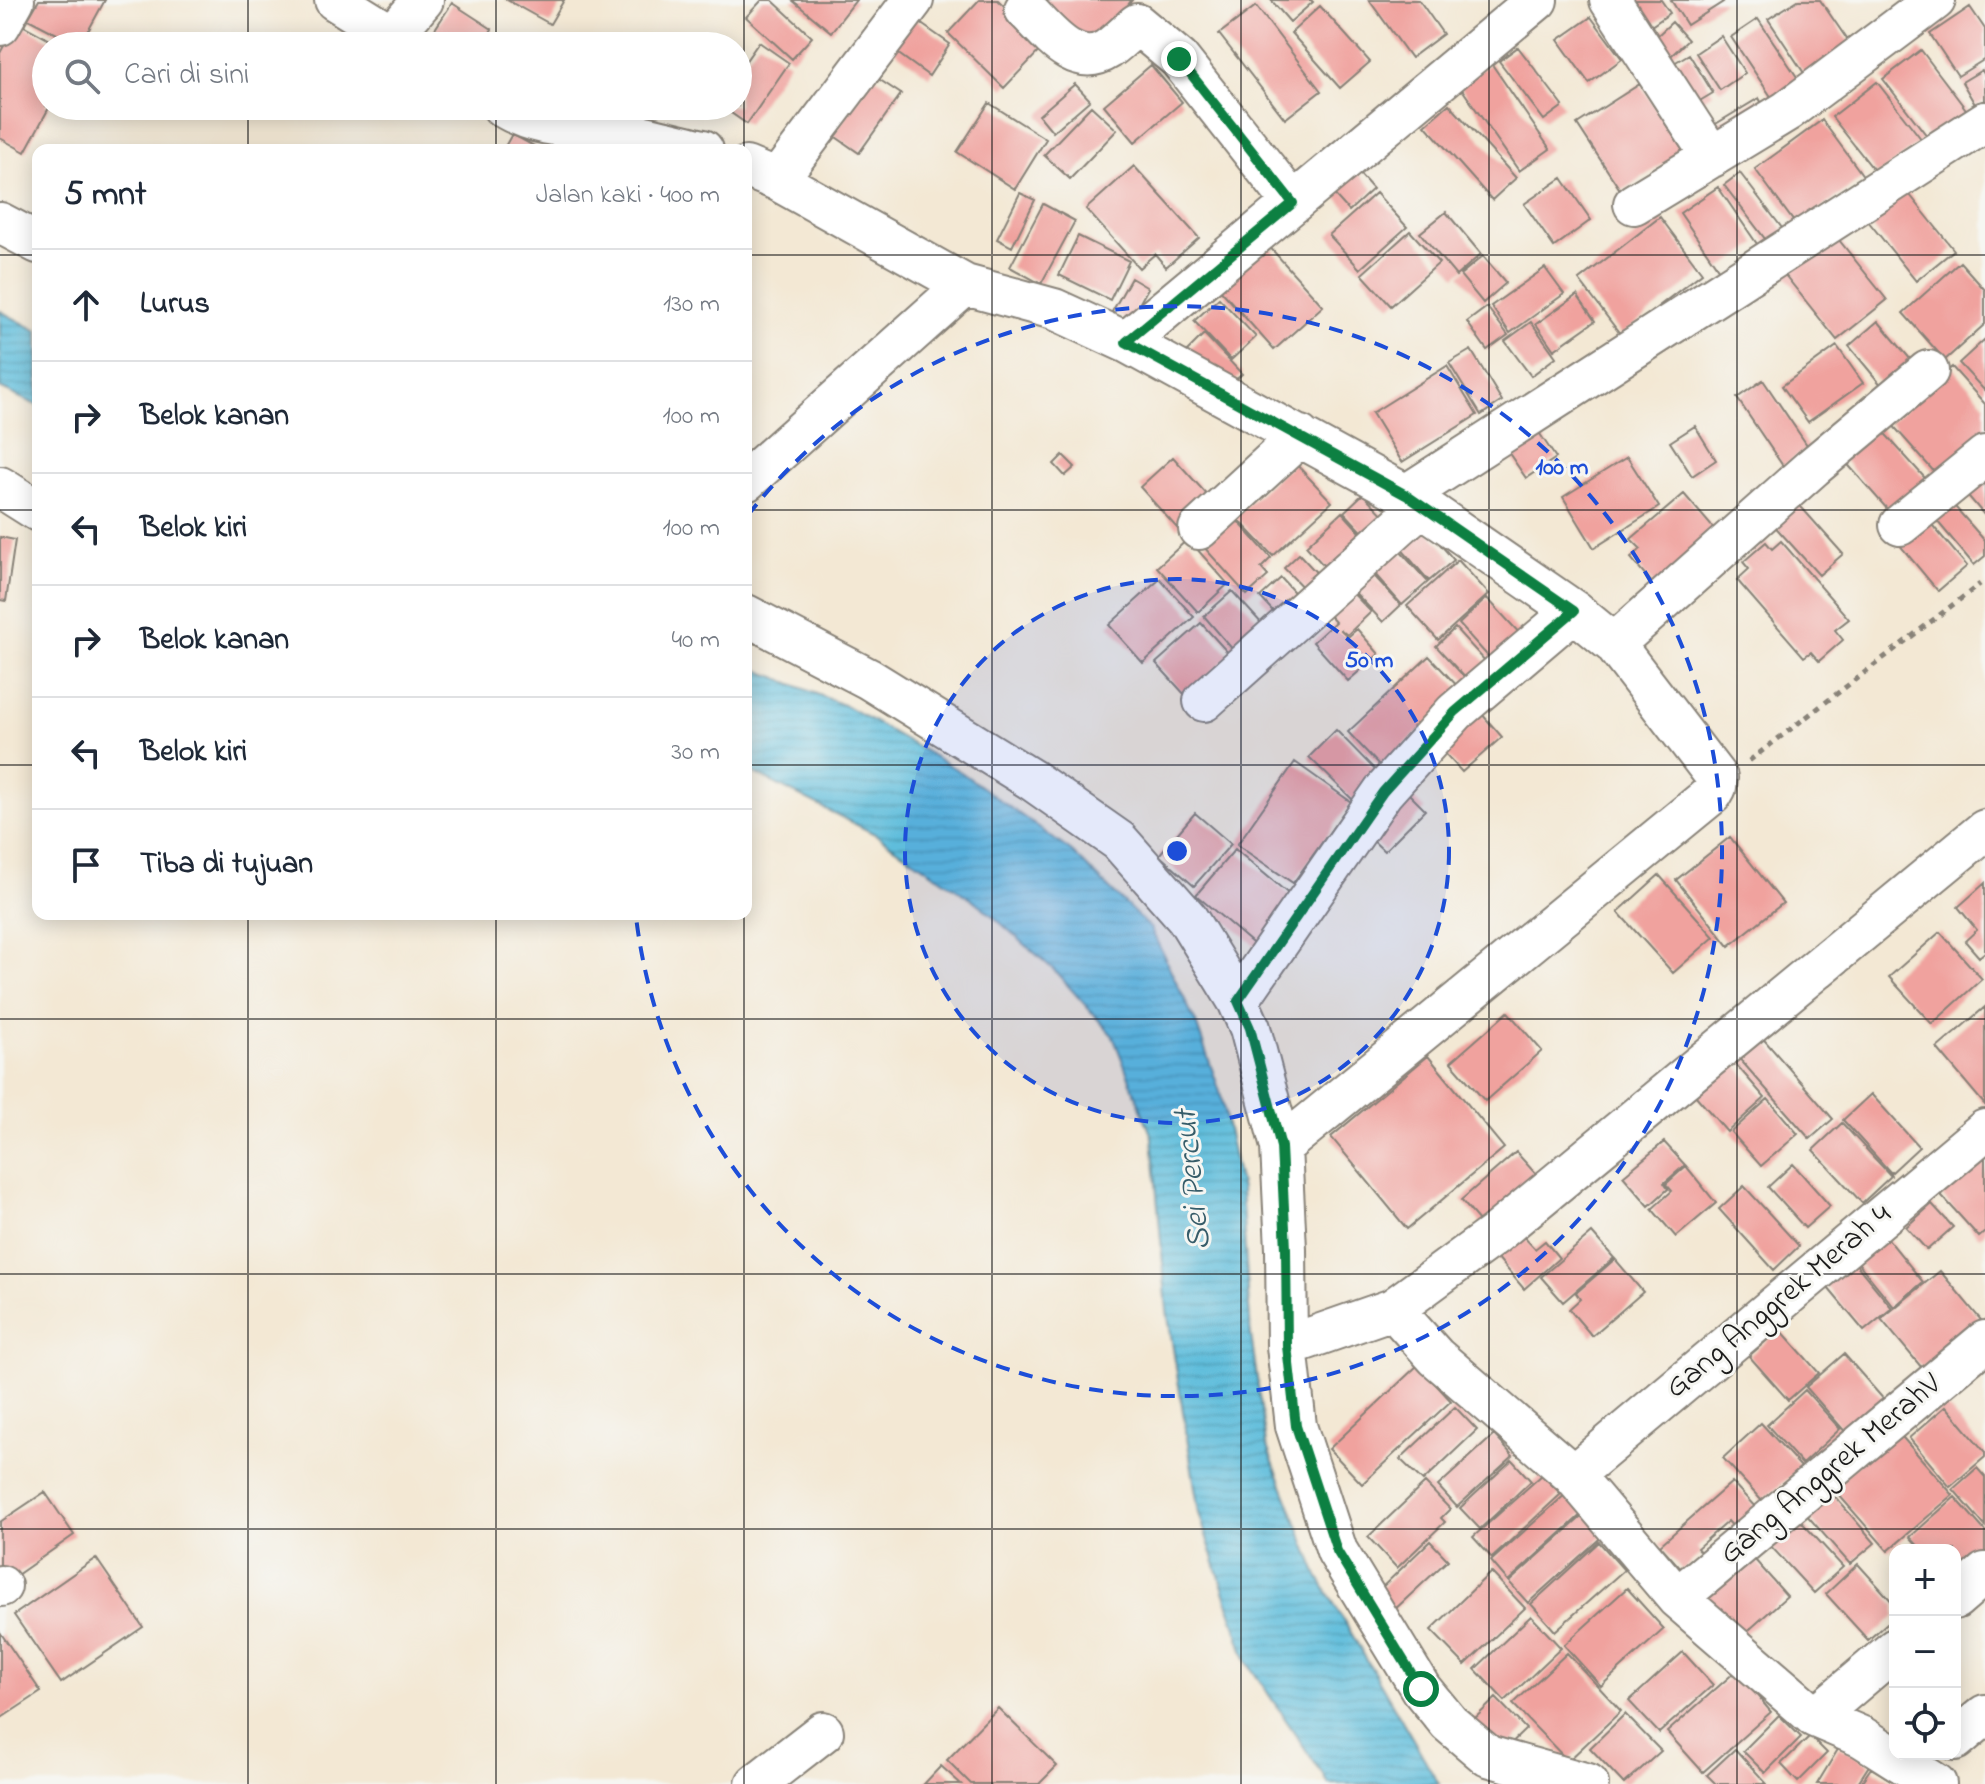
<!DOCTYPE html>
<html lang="id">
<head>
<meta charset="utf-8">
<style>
	:root { --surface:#fff; --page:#f6f6f7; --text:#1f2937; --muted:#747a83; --line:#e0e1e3 }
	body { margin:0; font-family:"Indie Flower",sans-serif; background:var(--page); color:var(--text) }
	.controls { position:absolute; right:24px; bottom:24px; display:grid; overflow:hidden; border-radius:16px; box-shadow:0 4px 20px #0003 }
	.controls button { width:72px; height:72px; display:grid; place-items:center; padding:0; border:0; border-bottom:2px solid var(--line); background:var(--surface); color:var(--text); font:40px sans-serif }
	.stop { position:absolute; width:24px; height:24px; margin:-18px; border:6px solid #0b8043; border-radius:50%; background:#fff }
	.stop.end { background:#0b8043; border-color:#fff; box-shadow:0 2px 8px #0008 }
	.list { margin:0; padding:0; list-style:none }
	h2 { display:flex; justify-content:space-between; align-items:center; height:104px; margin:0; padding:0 32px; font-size:34px }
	h2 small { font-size:26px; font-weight:400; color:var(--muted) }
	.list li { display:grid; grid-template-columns:52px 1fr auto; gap:24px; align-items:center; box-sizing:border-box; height:112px; padding:0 32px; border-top:2px solid var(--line) }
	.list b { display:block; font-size:30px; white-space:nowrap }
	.list em { font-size:26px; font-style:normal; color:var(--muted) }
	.icon { flex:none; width:44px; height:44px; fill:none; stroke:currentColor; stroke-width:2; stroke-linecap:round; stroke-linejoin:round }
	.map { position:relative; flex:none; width:1985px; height:1784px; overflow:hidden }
	.search { position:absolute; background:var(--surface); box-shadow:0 4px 20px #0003; left:32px; top:32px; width:720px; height:88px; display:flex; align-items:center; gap:20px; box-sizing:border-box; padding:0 28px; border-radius:44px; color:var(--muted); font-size:30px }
	.panel { position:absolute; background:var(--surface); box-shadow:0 4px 20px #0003; left:32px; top:144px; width:720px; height:776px; border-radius:16px }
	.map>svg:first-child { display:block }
</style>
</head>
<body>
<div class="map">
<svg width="1985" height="1784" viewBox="0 0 1985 1784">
	<defs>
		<pattern id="water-rules" width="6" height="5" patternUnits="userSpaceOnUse" patternTransform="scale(2)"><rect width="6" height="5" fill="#5ebddc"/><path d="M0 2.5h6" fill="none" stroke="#51a2bc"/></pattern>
	</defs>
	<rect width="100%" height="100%" fill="#f6f6f2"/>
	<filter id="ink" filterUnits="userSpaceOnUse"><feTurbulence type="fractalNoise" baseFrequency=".0125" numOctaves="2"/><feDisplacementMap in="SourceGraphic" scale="16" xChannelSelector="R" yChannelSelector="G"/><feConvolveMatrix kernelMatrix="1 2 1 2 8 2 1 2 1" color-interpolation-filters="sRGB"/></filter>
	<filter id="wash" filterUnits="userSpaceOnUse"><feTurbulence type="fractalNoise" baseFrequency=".006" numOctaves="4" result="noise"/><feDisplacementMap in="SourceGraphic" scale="32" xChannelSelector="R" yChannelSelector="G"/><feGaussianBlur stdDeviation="1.8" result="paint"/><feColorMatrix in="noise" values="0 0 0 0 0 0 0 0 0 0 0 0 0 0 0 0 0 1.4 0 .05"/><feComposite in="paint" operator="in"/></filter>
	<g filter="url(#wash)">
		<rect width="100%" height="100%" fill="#f3e8d4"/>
		<path fill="url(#water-rules)" stroke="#3d6c7c" stroke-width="2" d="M0,311l38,20v75l-38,-18z
			M746,665l102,42 113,65 111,80 79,77 45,94 24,69 21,98 10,145 15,109 52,132 121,208h-110l-82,-122 -48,-149 -32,-203 -15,-173 -39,-101 -59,-66 -75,-66 -104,-70 -129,-65z"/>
		<g id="blocks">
			<path fill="#f0a29e" d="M39,0h66l-25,46 -52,-27z
				M507,0h57l-14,24z
				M762,0h10l40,37 -20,22 -46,-42z
				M792,0h64l-25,32z
				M979,0h19l47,45 -41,43 -56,-55z
				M1026,0h106l-43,53z
				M1271,0h40l2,2 -23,20z
				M1369,0h50l24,34 -32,24z
				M1614,0h47l9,13 -32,22z
				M1671,0h50l2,2 -36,23z
				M1798,0h22l31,45 -45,31 -38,-57z
				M452,3l40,26 -10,17h-58z
				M1256,6l65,85 -36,28 -66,-85z
				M1320,6l50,56 -30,26 -49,-55z
				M1970,7l15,22v30l-27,17 -28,-42z
				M910,16l40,28 -21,32 -40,-29z
				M1591,17l31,42 -33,24 -31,-43z
				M1758,19l43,64 -27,18 -43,-64z
				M17,22l44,24h-15v60h4l-25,46 -25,-14v-85z
				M1672,22l16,18 -27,25 -16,-18z
				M1721,36l24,37 -25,17 -24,-37z
				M759,42l30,21 -42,61 -26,-18h17v-34z
				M1518,47l45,59 -19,14 -45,-59z
				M1921,50l47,62 -37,29 -48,-62z
				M1689,54l24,39 -25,15 -24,-39z
				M1491,63l59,86 -31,22 -60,-86z
				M1151,65l31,37 -47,40 -31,-37z
				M1982,70l3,6v24l-9,6 -14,-24z
				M874,76l27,18 -42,59 -26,-18z
				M1877,82l45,58 -44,35 -46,-58z
				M1075,84l15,16 -37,32 -14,-17z
				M1640,84l43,67 -62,40 -44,-67z
				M1759,98l8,15 -54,33 -9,-15z
				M989,103l57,36 -31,50 -58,-37z
				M1449,104l67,74 -24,22 -67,-75z
				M1091,106l26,24 -47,49 -26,-24z
				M1822,120l42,57 -67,49 -42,-57z
				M512,134l29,16h-38z
				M1134,166l65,72 -33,29 -11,-13 -16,14 -53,-59z
				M1356,170l17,19 -24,22 -17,-19z
				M1740,173l45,59 -16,12 -45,-59z
				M1562,178l29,42 -37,27 -30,-43z
				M1718,187l39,57 -38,26 -39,-57z
				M1906,190l48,60 -38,31 -48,-60z
				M1020,193l15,7 -23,47 -15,-8z
				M1376,193l31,34 -47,42 -31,-34z
				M1043,204l32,17 -34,63 -31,-17z
				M1446,212l35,42 -25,22 -36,-43z
				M1660,217l42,56 -81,62 -42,-55z
				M1831,230l56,70 -50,40 -56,-70z
				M1410,231l29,32 -48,43 -29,-32z
				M1078,236l51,25 -19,39 -51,-25z
				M1266,243l57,63 -49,44 -56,-63z
				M1483,256l23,27 -23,20 -23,-28z
				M1960,262l25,28v34l-40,36 -42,-47z
				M1545,268l19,26 -54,39 -19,-27z
				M1131,278l17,10 -19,34 -17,-10z
				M1577,295l18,26 -41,29 -18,-26z
				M1219,298l37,39 -25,23 -37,-39z
				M1487,307l21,28 -21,15 -20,-28z
				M1878,321l39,46 -30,25 -38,-46z
				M1531,322l25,35 -25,19 -26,-35z
				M1204,334l38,40 -20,19 -38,-39z
				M1985,339v52l-26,-28z
				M1837,346l26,37 -55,39 -26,-36z
				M1471,350l31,51 -21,14 -32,-52z
				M1447,366l30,49 -75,47 -30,-49z
				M1952,367l33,37v44l-40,36 -55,-62z
				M1763,380l46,68 -26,18 -46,-68z
				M1534,425l22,33 -30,20 -22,-32z
				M1695,426l21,34 -24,16 -22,-34z
				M1879,427l54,60 -37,32 -53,-60z
				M1063,455l12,12 -10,9 -11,-12z
				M1173,457l37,41 -33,30 -37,-41z
				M1627,457l32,50 -65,41 -31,-51z
				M1294,462l38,40 -59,54 -38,-40z
				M1985,475v41l-20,-24z
				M1363,494l28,29 -20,18 -27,-29z
				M1684,494l36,42 -62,54 -27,-32 10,-9 -10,-10z
				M1794,499l49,55 -24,21 -49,-54z
				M1949,500l36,41v15l-11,9 -42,-50z
				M1342,512l27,30 -36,34 -27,-30z
				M1235,518l36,40 -10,10 7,8 -21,19 -44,-49z
				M1417,518l37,42 -25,21 -36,-42z
				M1927,519l40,47 -29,25 -40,-48z
				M0,537l15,3 -9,61 -6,-1z
				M1188,539l40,45 -30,28 -41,-45z
				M1391,541l37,41 -26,23 -36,-41z
				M1781,541l68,78 -14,11 8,10 -24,21 -8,-9 -7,5 -67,-77 12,-11 -6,-7 23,-20 6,7z
				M1299,554l26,28 -15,13 -26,-27z
				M1458,560l31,34 -51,46 -31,-34z
				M1364,565l37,40 -18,17 -38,-40z
				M1281,578l21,23 -21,19 -21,-23z
				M1160,579l34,38 -51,46 -34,-38z
				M1342,582l29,30 -24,23 -7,-6 8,8 9,-8 22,25 -31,27 -35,-39 22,-20 -17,-19z
				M1232,591l31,34 -29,26 -30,-35z
				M1487,598l36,39 -29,26 -35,-39z
				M1201,623l29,32 -44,41 -30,-33z
				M1455,628l33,36 -19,18 -33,-36z
				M1429,656l33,35 -81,76 -33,-35z
				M1481,713l21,24 -40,35 -21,-23z
				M1336,730l45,46 -26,26 -46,-45z
				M1295,762l56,40 -58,81 -56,-38z
				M1407,792l18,18 -41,41 -18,-17z
				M1195,813l36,31 -37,42 -35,-31z
				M1730,837l53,66 -54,43 -53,-66z
				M1235,849l62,52 -40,46 -61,-52z
				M1659,875l55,62 -41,36 -55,-61z
				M1985,883v69l-6,5 -14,-16 12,-11 -19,-23z
				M1940,932l42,47 -50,45 -43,-47z
				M1985,1007v98l-48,-57z
				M1508,1012l34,39 -57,50 -34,-39z
				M1753,1027l80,92 -23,20 -80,-91z
				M1727,1054l38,44 -38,34 -38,-44z
				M1428,1056l76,92 -97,81 -76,-92z
				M1871,1094l48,53 -28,26 -48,-53z
				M1768,1099l30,35 -37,32 -30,-34z
				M1842,1123l49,53 -29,27 -49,-53z
				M1664,1142l21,23 -21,18 4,6 -19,17 -26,-30z
				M1985,1142v90l-6,5 -45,-50z
				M1516,1152l26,29 -56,48 -25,-29z
				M1793,1164l37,42 -25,22 -37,-41z
				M1686,1166l30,37 -40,34 -24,-28 20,-18 -6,-7z
				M1744,1186l55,60 -25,24 -55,-61z
				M1932,1204l21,23 -26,23 -21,-23z
				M1592,1233l22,25 -51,44 -22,-25z
				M1884,1234l39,48 -29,25 -39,-48z
				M1522,1235l13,14 10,-8 14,17 -35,31 -27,-32z
				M1851,1258l41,50 -28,23 -41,-49z
				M1615,1259l28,33 -51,44 -23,-27 11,-10 -4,-6z
				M1940,1271l41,49 -59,48 -41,-49z
				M1780,1329l39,44 -31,27 -39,-44z
				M1844,1354l42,48 -38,33 -42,-48z
				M1418,1365l33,36 -89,83 -33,-35z
				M1805,1390l35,39 -38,35 -35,-39z
				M1946,1406l39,46v5l-35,30 -41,-49z
				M1455,1407l22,23 -54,51 -23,-22z
				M1761,1423l40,44 -39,34 -39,-43z
				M1896,1430l57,65 -65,56 -57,-65z
				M1494,1435l19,21 -56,51 -19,-21z
				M1512,1460l19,21 -51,48 -20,-21z
				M1977,1468l8,9v49l-32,-37z
				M1542,1475l19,19 -69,64 -19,-21z
				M1732,1482l25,27 -22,20 -7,-8 -31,27 4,5 -19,17 -22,-25z
				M1425,1483l25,26 -9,9 4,4 -48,46 -29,-31z
				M1830,1491l45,52 -25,21 -45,-51z
				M45,1492l29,43 -70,49 -4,-7v-55z
				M1567,1493l17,19 -76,69 -17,-20z
				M1955,1497l30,34v28l-30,27v-36h-33l-12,-13z
				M1588,1511l19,21 -79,71 -19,-21z
				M1796,1516l47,51 -29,26 -47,-51z
				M1430,1541l18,19 -55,51 -17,-18z
				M1599,1542l25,28 -69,61 -24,-27z
				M1747,1551l40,45 -47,42 -40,-45z
				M96,1558l47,69 -82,56 -47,-68z
				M1858,1564l37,41v11l-27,24 -42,-46z
				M1491,1572l34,36 -60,57 -34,-35z
				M1627,1588l37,41 -63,57 -37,-41z
				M1531,1616l30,32 -56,53 -30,-32z
				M0,1632l41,60 -41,27z
				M1683,1652l30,33 -54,48 -30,-32z
				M1567,1653l54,58 -53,50 -55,-57z
				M1736,1671l35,41 -68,60 -36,-40z
				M1496,1698l30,31 -25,24 -30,-31z
				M998,1708l59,58 -18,18h-68l-24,-24z
				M1625,1714l36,37 -37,33 -34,-36z
				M1779,1715l22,22 -36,36 -22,-22z
				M1810,1736l17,17 -29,29 -17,-18z
				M1840,1746l30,18 -13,20h-40z
				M1735,1749l32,35h-51l-9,-9z
				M941,1766l20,18h-37z
				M1871,1768l26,16h-37z"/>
		</g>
	</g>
	<g filter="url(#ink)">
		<use href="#blocks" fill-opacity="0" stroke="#888278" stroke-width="2"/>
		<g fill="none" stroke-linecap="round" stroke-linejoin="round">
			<g stroke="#888278" stroke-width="44">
				<path id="minor" d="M335,0l74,46
					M1610,0l102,157
					M1025,9c22,21 49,62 83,40 10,-7 20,-17 29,-25l42,35 114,144
					M0,25l14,-25
					M393,35l30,-35
					M502,106c36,24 80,21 121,26 27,4 54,12 80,18
					M746,167l31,13 188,105 89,24 72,33 280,153 168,116 40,33 103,134 -1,9 -4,7 -431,353
					M777,180l136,-180
					M1634,204l153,-93 148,-111
					M0,223l38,20
					M1126,342l411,-342
					M746,481l219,-196
					M0,487l38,24
					M1406,495l579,-373
					M1900,525l85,-69
					M1199,529l101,-93
					M746,615l123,64 163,101 87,61 68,77 51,83 12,27 31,119 5,102 1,97 9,80 41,125 84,138 28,34 39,33 100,28
					M1614,644l199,-177 115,-96
					M1204,701l217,-195
					M1238,1001l145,-209 72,-80 119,-101
					M1393,1309l43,48 137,118 104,123 138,119 47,20 74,47
					M1287,1346l106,-37 101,-74 491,-405
					M1573,1475l412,-345
					M0,1586h1
					M1677,1598l308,-257
					M1955,1599l30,-26
					M1815,1717l80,-68
					M1955,1740l30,-25
					M756,1784l67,-52"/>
			</g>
			<path stroke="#888278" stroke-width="5" stroke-dasharray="6 6" stroke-linecap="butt" d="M1749,761l231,-177"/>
			<use href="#minor" stroke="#fff" stroke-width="40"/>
		</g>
	</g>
	<g fill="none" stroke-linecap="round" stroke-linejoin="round" filter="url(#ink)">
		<path stroke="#0b8043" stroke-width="10" d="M1179,59l114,144 -167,139 280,153 168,116 -119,101 -72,80 -145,209 12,27 31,119 5,102 1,97 9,80 41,125 84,138"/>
	</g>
	<path fill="none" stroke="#1c1c1c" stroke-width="2" stroke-opacity="0.55" d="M248,0v46M496,0v46M744,0v150M992,0v1784M1241,0v1784M1489,0v1784M1737,0v1784M248,106v44M496,106v44M0,255h38M746,255h1239M0,510h38M746,510h1239M0,765h38M746,765h1239M248,914v870M496,914v870M744,914v870M0,1019h1985M0,1274h1985M0,1529h1985"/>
	<circle cx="1177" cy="851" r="272" fill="#1d4ed8" fill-opacity=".12"/>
	<g fill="none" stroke="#1d4ed8" stroke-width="4" stroke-dasharray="14 10">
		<circle cx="1177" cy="851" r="272"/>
		<path d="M748 515A545 545 0 1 1 636 917"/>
	</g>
	<g text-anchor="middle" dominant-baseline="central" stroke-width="6" stroke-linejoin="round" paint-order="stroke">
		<g font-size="32" fill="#1c1c1c" stroke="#f6f6f2">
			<text transform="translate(1779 1302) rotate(-40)">Gang Anggrek Merah 4</text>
			<text transform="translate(1831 1470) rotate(-40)">Gang Anggrek MerahV</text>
		</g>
		<g font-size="34" font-style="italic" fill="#365c69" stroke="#f6f6f2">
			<text transform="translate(1194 1180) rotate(-96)">Sei Percut</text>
		</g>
	</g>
	<circle cx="1177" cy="851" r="12" fill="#1d4ed8" stroke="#f6f6f2" stroke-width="4"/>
	<g font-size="24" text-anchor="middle" font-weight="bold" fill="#1d4ed8" stroke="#f6f6f2" stroke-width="6" stroke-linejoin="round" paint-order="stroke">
		<text x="1562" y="474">100 m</text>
		<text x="1369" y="667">50 m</text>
	</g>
</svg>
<div class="controls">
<button>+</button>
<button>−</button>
<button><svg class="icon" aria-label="locate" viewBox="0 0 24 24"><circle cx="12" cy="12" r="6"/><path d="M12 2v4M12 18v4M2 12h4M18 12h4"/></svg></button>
</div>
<div class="stop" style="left:1421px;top:1689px"></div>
<div class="stop end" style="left:1179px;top:59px"></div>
<div class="search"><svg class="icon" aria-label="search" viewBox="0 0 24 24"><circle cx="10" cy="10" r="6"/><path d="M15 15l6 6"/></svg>Cari di sini</div>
<section class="panel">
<h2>5 mnt<small>Jalan kaki · 400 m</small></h2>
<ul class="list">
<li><svg class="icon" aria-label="ahead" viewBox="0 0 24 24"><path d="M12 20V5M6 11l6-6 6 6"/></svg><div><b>Lurus</b></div><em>130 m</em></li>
<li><svg class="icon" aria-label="right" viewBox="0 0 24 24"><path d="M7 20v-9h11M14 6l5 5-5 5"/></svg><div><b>Belok kanan</b></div><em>100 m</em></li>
<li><svg class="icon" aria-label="left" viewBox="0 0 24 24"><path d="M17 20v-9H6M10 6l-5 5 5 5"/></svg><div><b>Belok kiri</b></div><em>100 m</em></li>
<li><svg class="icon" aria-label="right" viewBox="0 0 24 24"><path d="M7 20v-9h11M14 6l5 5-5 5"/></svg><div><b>Belok kanan</b></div><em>40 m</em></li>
<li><svg class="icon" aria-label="left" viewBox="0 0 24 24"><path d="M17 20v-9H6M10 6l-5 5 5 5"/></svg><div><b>Belok kiri</b></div><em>30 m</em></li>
<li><svg class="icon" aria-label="arrive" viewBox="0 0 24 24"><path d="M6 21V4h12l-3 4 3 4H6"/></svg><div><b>Tiba di tujuan</b></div></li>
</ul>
</section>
</div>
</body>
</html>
